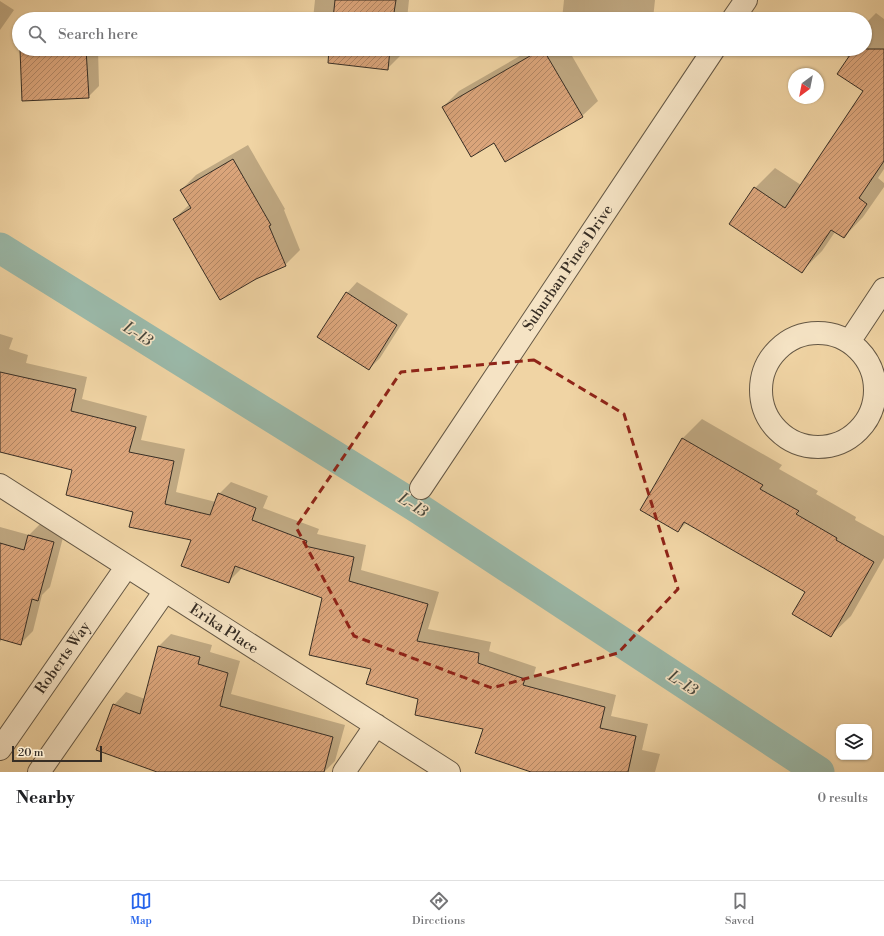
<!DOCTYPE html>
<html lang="en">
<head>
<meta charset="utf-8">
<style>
	:root { --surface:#fff; --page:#f6f6f6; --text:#202124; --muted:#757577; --line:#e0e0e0; --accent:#2563eb }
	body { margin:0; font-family:"Libre Bodoni",serif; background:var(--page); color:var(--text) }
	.controls { position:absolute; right:12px; bottom:12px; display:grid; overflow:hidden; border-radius:8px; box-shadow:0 1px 3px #0004 }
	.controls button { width:36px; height:36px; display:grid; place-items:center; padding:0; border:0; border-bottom:1px solid var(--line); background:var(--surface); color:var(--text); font:20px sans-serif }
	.compass { position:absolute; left:788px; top:68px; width:36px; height:36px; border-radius:50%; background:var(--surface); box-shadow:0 1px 3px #0004; rotate:212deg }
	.scale { position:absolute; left:12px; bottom:10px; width:90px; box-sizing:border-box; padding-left:4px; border:2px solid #372e25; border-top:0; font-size:11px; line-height:14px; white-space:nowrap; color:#372e25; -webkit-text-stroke:3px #f5e3c4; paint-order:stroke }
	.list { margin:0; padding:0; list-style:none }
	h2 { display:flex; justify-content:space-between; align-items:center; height:52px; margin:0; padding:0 16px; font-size:17px }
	h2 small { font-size:13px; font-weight:400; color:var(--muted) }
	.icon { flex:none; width:22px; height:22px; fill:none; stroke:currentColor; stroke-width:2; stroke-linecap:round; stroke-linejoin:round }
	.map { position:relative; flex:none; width:884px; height:772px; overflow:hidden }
	.search { position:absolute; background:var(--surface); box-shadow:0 1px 3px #0004; left:12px; right:12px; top:12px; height:44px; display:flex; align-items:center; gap:10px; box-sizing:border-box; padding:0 14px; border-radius:22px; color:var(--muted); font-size:15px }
	.sheet { height:108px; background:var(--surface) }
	nav { display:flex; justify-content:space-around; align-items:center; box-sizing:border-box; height:56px; border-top:1px solid var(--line); background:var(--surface); font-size:11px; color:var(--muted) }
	nav a { display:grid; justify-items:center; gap:2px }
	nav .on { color:var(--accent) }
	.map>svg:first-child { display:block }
</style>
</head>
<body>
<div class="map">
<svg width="884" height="772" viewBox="0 0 884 772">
	<defs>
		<pattern id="building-hatch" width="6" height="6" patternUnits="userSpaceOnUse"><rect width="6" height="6" fill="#dba57b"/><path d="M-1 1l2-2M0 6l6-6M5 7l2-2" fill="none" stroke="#b28765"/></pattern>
	</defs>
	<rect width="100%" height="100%" fill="#f0d4a4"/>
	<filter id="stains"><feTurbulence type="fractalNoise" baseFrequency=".005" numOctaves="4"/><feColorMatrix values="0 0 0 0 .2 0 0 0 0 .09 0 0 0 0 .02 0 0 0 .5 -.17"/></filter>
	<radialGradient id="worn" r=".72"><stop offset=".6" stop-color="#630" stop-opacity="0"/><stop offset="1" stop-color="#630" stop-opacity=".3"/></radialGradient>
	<path fill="#0003" d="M315,0h94l-2,19h-94z
		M564,0h91l-2,19h-91z
		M0,1l14,9 -14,20z
		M876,13l8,6v150l-6,9 6,5v4l-21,30 -19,20 -9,-5 -13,19 -20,20 -47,-83 20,-20 26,17 63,-95 -15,-32 -7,-5 3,-4h20v-25z
		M21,49h77l1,37 -11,11z
		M330,49h74l-1,4 -16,16z
		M532,49h36l30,52 -16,15 -88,26 -51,-35 16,-16z
		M248,145l37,64 -1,1 16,40 -15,15 -30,13 -81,-59 16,-15 -9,-14 15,-15z
		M357,282l51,32 -28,44 -11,11 -22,-76z
		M0,334l13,4 -4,11 19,6 -2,8 61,14 -5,22 65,17 -6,24 44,9 -9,43 40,10 3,-8 12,-12 37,14 -5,12 56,21 -2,5 49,11 -5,25 78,22 -11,37 63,13 -2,9 47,16 -2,7 82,21 -5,21 37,8 -6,26 18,4 -5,18h-125l1,-1 -46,-43 -66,-29 -47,-31 -49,-71 -81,-30 -2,3 -12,12 -36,-42 -58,-28 -61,-43 -73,-36z
		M702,419l80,46 -3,4 39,22 -2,3 40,23 -1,3 29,16v22l-33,58 -20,19 -25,-44 -119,-69 -9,9 4,-92z
		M41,523l24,7 -15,57 -8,8 -9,36 -12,12 -19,-4 -2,3v-115l29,8z
		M171,634l41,11 -2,7 30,9 -9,33 114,31 -10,36 -11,11h-164l-46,-67 12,-13 19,7 14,-53z"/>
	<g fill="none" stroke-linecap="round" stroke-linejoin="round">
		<path stroke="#9ab8a8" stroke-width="31" d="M0,248l418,260 401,264"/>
	</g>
	<path fill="url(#building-hatch)" stroke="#372e25" d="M335,0h61l-3,19h-60z
		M20,49h66l3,49 -67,3z
		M329,49h61l-2,21 -60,-7z
		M542,49h1l40,68 -78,45 -11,-19 -23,14 -29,-50z
		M854,49h30v112l-25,37 8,6 -23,34 -13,-8 -29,43 -73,-49 25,-37 31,21 78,-117 -26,-17z
		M233,159l38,66 -2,1 17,40 -30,13 -36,21 -47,-81 18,-11 -11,-18z
		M346,292l51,33 -28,45 -52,-33z
		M0,372l76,17 -5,22 65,16 -7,25 45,9 -9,43 45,11 8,-22 38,15 -4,12 55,21 -2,5 49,11 -5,24 79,23 -11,37 62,12 -1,10 47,16 -2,6 82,22 -5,21 36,8 -8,36h-97l-56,-19 8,-24 -68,-14 3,-16 -52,-15 5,-15 -62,-14 13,-57 -87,-32 -6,17 -48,-17 10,-26 -62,-13 4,-15 -67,-17 6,-25 -72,-18z
		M682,438l81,47 -3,4 39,22 -3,3 41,24 -1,2 38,22 -43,75 -39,-23 13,-22 -121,-70 -6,10 -38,-22z
		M28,535l26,7 -16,59 -6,-2 -11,46 -21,-6v-96l24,7z
		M158,646l42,11 -2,7 30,9 -8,33 113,31 -9,35h-167l-61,-22 17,-46 27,10z"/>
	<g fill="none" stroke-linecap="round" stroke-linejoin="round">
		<g stroke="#655845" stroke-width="24">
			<path id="street" d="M733,19l13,-19
				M761 390a57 57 0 1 1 114 0a57 57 0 1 1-114 0Z
				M849,342l35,-53
				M0,485l449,287
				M421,488l293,-439
				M0,749l127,-183
				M39,772l126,-181
				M344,772l32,-47"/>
		</g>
		<use href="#street" stroke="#f5e3c4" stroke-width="22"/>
	</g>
	<path fill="none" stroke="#8f2418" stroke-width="3" stroke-dasharray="8 5" stroke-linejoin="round" d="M534,360l90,54 54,175 -60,64 -126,35 -138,-52 -58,-109 105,-155z"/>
	<g text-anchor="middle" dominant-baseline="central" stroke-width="3.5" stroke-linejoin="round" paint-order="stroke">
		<g font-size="15" fill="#372e25" stroke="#f5e3c4">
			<text transform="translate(568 268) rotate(-56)">Suburban Pines Drive</text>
			<text transform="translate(224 629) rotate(33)">Erika Place</text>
			<text transform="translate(63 658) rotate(-55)">Roberts Way</text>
		</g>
		<g font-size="16" font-style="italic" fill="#4b4a3f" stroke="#f5e3c4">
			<text transform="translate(138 334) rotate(32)">L-13</text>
			<text transform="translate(413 505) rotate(32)">L-13</text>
			<text transform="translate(683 683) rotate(33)">L-13</text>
		</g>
	</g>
	<rect width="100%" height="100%" filter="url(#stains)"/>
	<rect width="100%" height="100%" fill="url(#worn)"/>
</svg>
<div class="controls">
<button><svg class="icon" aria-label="layers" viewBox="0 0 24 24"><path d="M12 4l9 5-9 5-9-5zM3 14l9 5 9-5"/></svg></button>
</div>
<svg class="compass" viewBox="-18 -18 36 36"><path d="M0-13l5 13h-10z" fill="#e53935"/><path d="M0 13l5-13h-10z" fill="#757577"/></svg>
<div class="scale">20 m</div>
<div class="search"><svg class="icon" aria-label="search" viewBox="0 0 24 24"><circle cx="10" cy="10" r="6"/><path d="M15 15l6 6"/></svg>Search here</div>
</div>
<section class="sheet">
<h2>Nearby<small>0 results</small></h2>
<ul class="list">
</ul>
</section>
<nav>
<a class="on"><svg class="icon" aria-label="map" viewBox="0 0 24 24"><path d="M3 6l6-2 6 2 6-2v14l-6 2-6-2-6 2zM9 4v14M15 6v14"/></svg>Map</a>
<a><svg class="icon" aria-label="directions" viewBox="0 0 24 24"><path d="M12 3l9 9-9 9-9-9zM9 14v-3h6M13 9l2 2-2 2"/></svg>Directions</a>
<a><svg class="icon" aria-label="saved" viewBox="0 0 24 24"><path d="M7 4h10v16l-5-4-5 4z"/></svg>Saved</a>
</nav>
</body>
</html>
